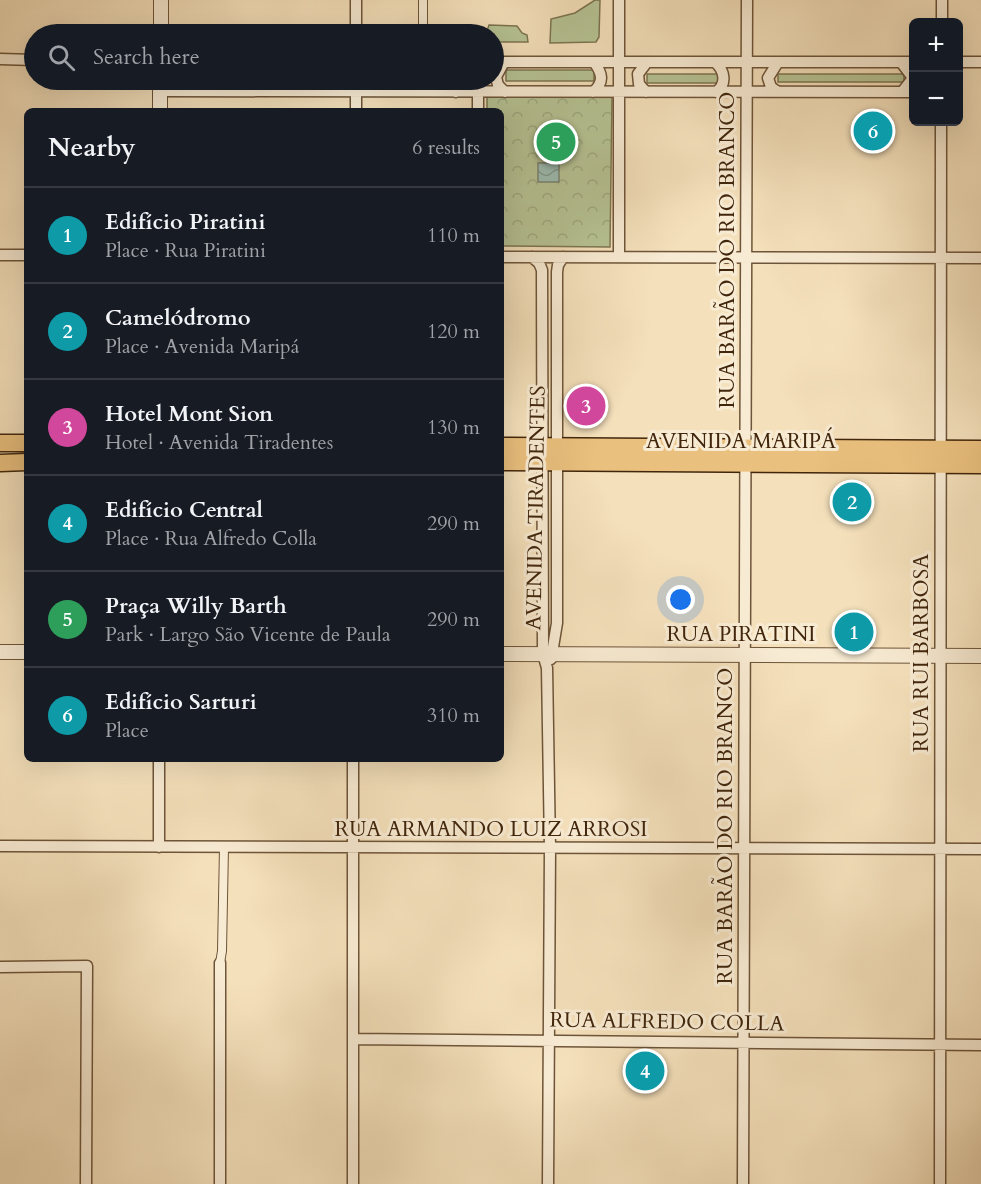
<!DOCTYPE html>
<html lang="en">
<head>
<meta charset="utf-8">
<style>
	:root { --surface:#171b24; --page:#20242c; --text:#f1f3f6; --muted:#9ea1a6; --line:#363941; --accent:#c59692 }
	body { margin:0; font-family:Cardo,serif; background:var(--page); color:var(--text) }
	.controls { position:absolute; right:18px; top:18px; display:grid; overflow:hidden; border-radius:9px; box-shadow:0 6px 24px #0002 }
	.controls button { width:54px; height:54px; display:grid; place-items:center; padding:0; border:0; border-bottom:2px solid var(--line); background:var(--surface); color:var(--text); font:30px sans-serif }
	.you { position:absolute; left:681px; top:600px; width:21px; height:21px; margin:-15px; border:4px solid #fff; border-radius:50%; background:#1a73e8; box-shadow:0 0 0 9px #1a73e833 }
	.badge { display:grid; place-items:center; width:39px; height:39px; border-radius:50%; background:var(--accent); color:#fff; font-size:20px; font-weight:700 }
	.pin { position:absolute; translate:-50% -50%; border:3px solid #fff; box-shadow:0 2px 6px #0006 }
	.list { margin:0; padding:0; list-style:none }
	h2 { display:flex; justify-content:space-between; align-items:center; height:78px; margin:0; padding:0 24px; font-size:26px }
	h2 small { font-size:20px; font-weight:400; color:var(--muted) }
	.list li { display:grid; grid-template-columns:39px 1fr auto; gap:18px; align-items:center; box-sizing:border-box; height:96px; padding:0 24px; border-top:2px solid var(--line) }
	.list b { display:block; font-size:22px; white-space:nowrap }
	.list p { margin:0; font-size:20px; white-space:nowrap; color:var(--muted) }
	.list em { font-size:20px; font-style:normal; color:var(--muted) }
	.icon { flex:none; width:33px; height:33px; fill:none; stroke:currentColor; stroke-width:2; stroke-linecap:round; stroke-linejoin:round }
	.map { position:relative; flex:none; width:981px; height:1184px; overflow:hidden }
	.search { position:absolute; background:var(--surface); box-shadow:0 6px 24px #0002; left:24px; top:24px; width:480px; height:66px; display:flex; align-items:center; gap:15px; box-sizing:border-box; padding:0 21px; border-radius:33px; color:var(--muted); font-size:22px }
	.panel { position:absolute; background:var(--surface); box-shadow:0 6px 24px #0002; left:24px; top:108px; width:480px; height:654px; border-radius:9px }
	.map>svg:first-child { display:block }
</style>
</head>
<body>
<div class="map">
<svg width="981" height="1184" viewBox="0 0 981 1184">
	<defs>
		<pattern id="park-crowns" width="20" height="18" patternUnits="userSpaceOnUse" patternTransform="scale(1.5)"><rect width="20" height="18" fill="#b6c394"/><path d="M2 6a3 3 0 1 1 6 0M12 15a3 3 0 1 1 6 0" fill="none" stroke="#9ea77e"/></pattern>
		<pattern id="water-waves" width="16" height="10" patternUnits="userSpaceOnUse" patternTransform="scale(1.5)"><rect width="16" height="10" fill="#9cbdb3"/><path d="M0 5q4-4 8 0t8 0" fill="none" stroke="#819990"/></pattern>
	</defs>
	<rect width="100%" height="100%" fill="#f4e0bb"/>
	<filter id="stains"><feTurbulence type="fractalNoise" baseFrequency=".00333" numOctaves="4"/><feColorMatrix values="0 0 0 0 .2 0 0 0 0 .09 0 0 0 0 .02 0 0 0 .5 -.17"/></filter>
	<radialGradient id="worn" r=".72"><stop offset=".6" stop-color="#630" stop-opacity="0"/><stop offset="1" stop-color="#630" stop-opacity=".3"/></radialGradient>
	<path fill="#b6c394" stroke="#7c7450" stroke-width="1.5" d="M595,0h5l-1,37 -3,5 -46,1 1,-24 24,-6z
		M489,25l28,1 5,7 5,2 1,7h-34v-8h-8z
		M506,70h88v11h-88z
		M647,74h71v9h-71z
		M778,74h126v8h-126z
		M191,80h133v1l-133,1z"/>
	<path fill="url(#park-crowns)" stroke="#7c7450" stroke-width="1.5" d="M492,96l120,1 -2,150 -109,-1v-135h-14v-14z"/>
	<path fill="url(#water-waves)" stroke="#788170" stroke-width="1.5" d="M538,163h21v19h-21z"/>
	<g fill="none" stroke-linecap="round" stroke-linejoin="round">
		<g stroke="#6e5438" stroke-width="10">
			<path id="pedestrian" d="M423,0v34
				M220,963l2,-12 2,-104"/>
		</g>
		<g stroke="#6e5438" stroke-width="13">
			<path id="minor" d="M619,0v257
				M942,22v-22
				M356,34v-34
				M0,59l34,1
				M494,62h420
				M504,62l-8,15 2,8 7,7
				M715,62c10,9 12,22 1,30
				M778,62l-10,16 3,9 7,5
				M901,62l12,16 -11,14
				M958,62h23
				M478,80v31
				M160,91l754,1
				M456,92l8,-12
				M593,92c12,-10 9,-19 1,-30
				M646,92l-7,-8 -1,-10 9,-12
				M356,111v-31
				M0,255h27
				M501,257l480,1
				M532,257l7,6 3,7 1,384 4,14 3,180 -2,336
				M551,659l6,-36v-351l1,-7 5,-8
				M353,759v425
				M0,846l981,3
				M159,847v-88
				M0,967l87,-1 -1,218
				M353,1039l628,6
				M220,1184v-221
				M743,1184l4,-1184
				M940,1184l1,-1062"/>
		</g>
		<g stroke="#6e5438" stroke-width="16">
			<path id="tertiary" d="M161,0v34
				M160,111v-31
				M0,652h27
				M501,654l480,2"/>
		</g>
		<g stroke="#41260c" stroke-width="19">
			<path id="primary" d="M0,443h27
				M501,446l480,3
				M501,462l480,3
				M0,463l27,-1"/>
		</g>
		<use href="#pedestrian" stroke="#f8ebd3" stroke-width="8"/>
		<use href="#minor" stroke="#f8ebd3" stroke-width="10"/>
		<use href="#tertiary" stroke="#f8ebd3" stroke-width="14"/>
		<use href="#primary" stroke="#eac07e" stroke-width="16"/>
	</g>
	<g text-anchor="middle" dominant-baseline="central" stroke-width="6" stroke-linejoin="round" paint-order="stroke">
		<g font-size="21" fill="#41260c" stroke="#f8ebd3">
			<text transform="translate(727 250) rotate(-90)">RUA BARÃO DO RIO BRANCO</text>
			<text x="741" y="441">AVENIDA MARIPÁ</text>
			<text transform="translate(536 508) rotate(-89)">AVENIDA TIRADENTES</text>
			<text x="741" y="634">RUA PIRATINI</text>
			<text transform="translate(921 653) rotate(-90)">RUA RUI BARBOSA</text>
			<text transform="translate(725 826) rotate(-90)">RUA BARÃO DO RIO BRANCO</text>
			<text x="491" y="829">RUA ARMANDO LUIZ ARROSI</text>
			<text transform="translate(667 1022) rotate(1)">RUA ALFREDO COLLA</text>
		</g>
	</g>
	<rect width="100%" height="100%" filter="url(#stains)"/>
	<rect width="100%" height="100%" fill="url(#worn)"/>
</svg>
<div class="controls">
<button>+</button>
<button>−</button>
</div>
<div class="you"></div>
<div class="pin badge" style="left:854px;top:632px;background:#0f9aa8">1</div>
<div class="pin badge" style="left:852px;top:502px;background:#0f9aa8">2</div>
<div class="pin badge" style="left:586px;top:406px;background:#d1479c">3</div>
<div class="pin badge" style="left:645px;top:1071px;background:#0f9aa8">4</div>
<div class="pin badge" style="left:556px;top:142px;background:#2e9e5b">5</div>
<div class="pin badge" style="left:873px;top:131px;background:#0f9aa8">6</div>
<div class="search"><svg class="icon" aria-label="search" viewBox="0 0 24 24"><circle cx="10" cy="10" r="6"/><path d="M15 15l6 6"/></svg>Search here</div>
<section class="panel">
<h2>Nearby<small>6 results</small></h2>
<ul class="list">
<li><span class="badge" style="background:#0f9aa8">1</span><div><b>Edifício Piratini</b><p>Place · Rua Piratini</p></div><em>110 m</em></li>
<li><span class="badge" style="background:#0f9aa8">2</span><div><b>Camelódromo</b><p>Place · Avenida Maripá</p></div><em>120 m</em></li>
<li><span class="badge" style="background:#d1479c">3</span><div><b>Hotel Mont Sion</b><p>Hotel · Avenida Tiradentes</p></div><em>130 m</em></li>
<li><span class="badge" style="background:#0f9aa8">4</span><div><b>Edifício Central</b><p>Place · Rua Alfredo Colla</p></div><em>290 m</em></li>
<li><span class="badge" style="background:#2e9e5b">5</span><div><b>Praça Willy Barth</b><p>Park · Largo São Vicente de Paula</p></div><em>290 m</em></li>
<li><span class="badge" style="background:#0f9aa8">6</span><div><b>Edifício Sarturi</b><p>Place</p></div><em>310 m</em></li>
</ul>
</section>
</div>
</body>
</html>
